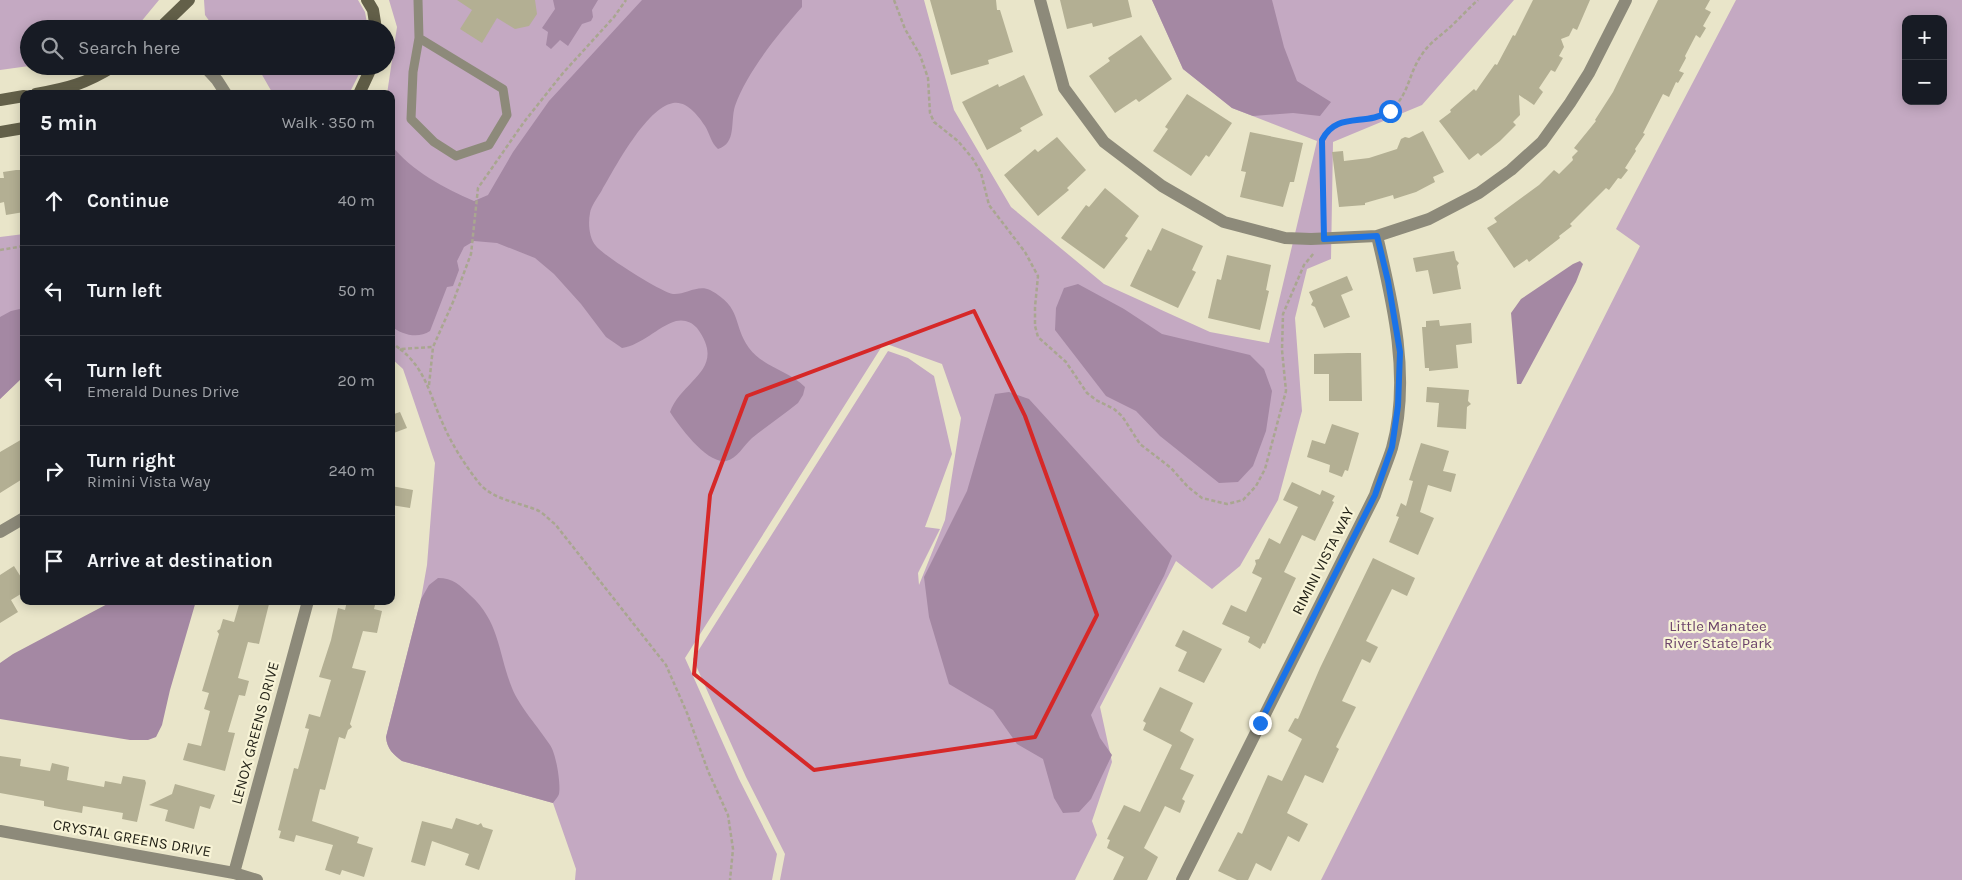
<!DOCTYPE html>
<html lang="en">
<head>
<meta charset="utf-8">
<style>
	:root { --surface:#171b24; --page:#20242c; --text:#f1f3f6; --muted:#9ea1a6; --line:#363941 }
	body { margin:0; font-family:Karla,sans-serif; background:var(--page); color:var(--text) }
	.controls { position:absolute; right:15px; top:15px; display:grid; overflow:hidden; border-radius:10px; box-shadow:0 2px 12px #0003 }
	.controls button { width:45px; height:45px; display:grid; place-items:center; padding:0; border:0; border-bottom:1px solid var(--line); background:var(--surface); color:var(--text); font:25px sans-serif }
	.stop { position:absolute; width:15px; height:15px; margin:-11px; border:4px solid #1a73e8; border-radius:50%; background:#fff }
	.stop.end { background:#1a73e8; border-color:#fff; box-shadow:0 1px 5px #0008 }
	.list { margin:0; padding:0; list-style:none }
	h2 { display:flex; justify-content:space-between; align-items:center; height:65px; margin:0; padding:0 20px; font-size:21px }
	h2 small { font-size:16px; font-weight:400; color:var(--muted) }
	.list li { display:grid; grid-template-columns:32px 1fr auto; gap:15px; align-items:center; box-sizing:border-box; height:90px; padding:0 20px; border-top:1px solid var(--line) }
	.list b { display:block; font-size:19px; white-space:nowrap }
	.list p { margin:0; font-size:16px; white-space:nowrap; color:var(--muted) }
	.list em { font-size:16px; font-style:normal; color:var(--muted) }
	.icon { flex:none; width:28px; height:28px; fill:none; stroke:currentColor; stroke-width:2; stroke-linecap:round; stroke-linejoin:round }
	.map { position:relative; flex:none; width:1962px; height:880px; overflow:hidden }
	.search { position:absolute; background:var(--surface); box-shadow:0 2px 12px #0003; left:20px; top:20px; width:375px; height:55px; display:flex; align-items:center; gap:12px; box-sizing:border-box; padding:0 18px; border-radius:28px; color:var(--muted); font-size:19px }
	.panel { position:absolute; background:var(--surface); box-shadow:0 2px 12px #0003; left:20px; top:90px; width:375px; height:515px; border-radius:10px }
	.map>svg:first-child { display:block }
</style>
</head>
<body>
<div class="map">
<svg width="1962" height="880" viewBox="0 0 1962 880">
	<rect width="100%" height="100%" fill="#e9e5c9"/>
	<path fill="#c4a9c2" fill-rule="evenodd" d="M0,0h159l-24,29h-106v37l-29,4z
		M204,0h154l7,12 3,17h-153l-10,-14z
		M389,0h535l30,110 57,97 93,77 106,48 59,11 48,-202 -85,-33 -49,-39 -31,-69h362l-92,105 -89,37 -2,117 -24,10 -12,49 7,93 -24,89 -38,66 -28,23 -36,-28 -76,146 12,55 -20,59 5,14 -22,45h-295l5,-26 -39,-77 -53,-118 195,-308 20,7 26,18 18,78 -27,73 15,2 -22,44 1,12 26,-65 16,-102 -19,-54 -58,-21 -199,315 54,121 38,75 -5,26h-197l1,-11 -23,-66 -151,-42c-9,-7 -15,-12 -16,-24l35,-138 6,-34 8,-102 -32,-94 -12,-11v-264h-4l10,-67z
		M1736,0h226v880h-641l319,-634 -24,-17zM1906,19h37v82h-37z
		M257,66h106l-14,28h-76z
		M24,234v142l-24,23v-162z"/>
	<path fill="#a488a3" d="M553,0h45l-6,10 1,7 -2,4 -9,3 -14,22 -8,-6 -9,9 -5,-4 2,-13 -6,-4 13,-19z
		M642,0h160v7c-23,26 -56,66 -67,99 -5,16 2,37 -17,43 -7,-6 -8,-15 -13,-23 -6,-10 -19,-26 -32,-23 -27,5 -58,65 -71,87 -4,7 -11,16 -12,23 -2,10 -1,25 6,33 8,10 65,46 77,48 12,1 25,-10 37,-4 33,18 22,34 39,58 14,19 40,23 56,39l-2,8 -5,8c-15,12 -31,23 -46,35 -8,7 -15,21 -26,23 -19,3 -47,-35 -56,-49 12,-33 58,-42 27,-84 -5,-6 -13,-9 -21,-7 -19,6 -34,24 -54,27l-16,-11 -25,-33 -27,-30 -19,-16 -38,-15 -23,-2 -10,6 -7,14 2,9 -6,16 -6,1 -17,44c-12,8 -28,4 -39,-5v-181c21,26 53,43 83,56l14,-6 25,-43 36,-51z
		M1152,0h120l12,47 13,34 34,21 -11,14 -27,-3 -40,3 -21,-8 -49,-39z
		M1580,261l3,3 -7,18 -55,102h-4l-6,-71 10,-14 52,-35z
		M1078,284l46,25 38,25 88,21 14,14 8,22 -6,40 -13,35 -15,16 -19,1 -59,-47 -24,-25 -30,-15 -51,-66 1,-22 8,-20z
		M24,308v68l-24,23v-82l11,-6z
		M1009,392l20,7 143,157 -8,20 -73,139 9,23 12,17 -21,44 -12,13 -16,1 -9,-15 -11,-39 -26,-15 -24,-34 -44,-26 -20,-67 -5,-40 43,-86 28,-97z
		M438,578c15,0 22,7 32,17 30,27 28,58 42,93 7,18 27,40 38,57 6,8 11,39 9,49 -1,3 -4,6 -6,9l-151,-42c-9,-7 -15,-12 -16,-24l35,-138 8,-14z
		M113,601h83l-26,89 -8,35 -6,12 -8,3h-18l-130,-21v-56l13,-9z"/>
	<path fill="#b3af93" d="M457,0h78l2,14 -8,12 -14,3 -18,-11 -15,25 -22,-14 12,-19z
		M930,0h66l1,10h3l13,42 -25,8 1,4 -38,11z
		M1060,0h68l4,17 -39,10 -1,-4 -25,6z
		M1533,0h57l-13,30 -4,-2 -4,8 -8,3 3,8 -5,9 4,2 -8,14 -4,-2 -12,18 4,4 -9,13 -15,-10 1,20 -7,7 3,3 -16,16 -19,15 -3,-3 -9,7 -30,-39 12,-9 -1,-2 24,-21 2,2 19,-27 2,1 16,-30 2,1z
		M1658,0h52l-5,9 6,3 -8,14 3,2 -6,10 -4,-3 -11,21 1,2 -7,13 5,2 -6,10 -2,-1 -7,15 -6,-3 -20,39 2,1 -10,15 1,2 -11,17 3,2 -7,9 -3,-1 -9,12 -3,-2 -36,36 2,2 -13,10 1,2 -31,24 -2,-3 -13,9 -27,-40 10,-6 -3,-4 45,-33 15,-15 5,4 14,-14 -1,-3 6,-6 -4,-3 22,-27 -1,-1 18,-28z
		M1141,35l31,44 -33,23 -3,-3 -21,14 -26,-37 21,-15 -2,-3z
		M1024,75l19,40 -23,13 2,3 -35,19 -25,-48 36,-18 1,3z
		M1187,94l45,29 -23,34 -3,-2 -15,21 -38,-25 15,-22 -3,-2z
		M1423,131l21,41 -11,5 2,5 -19,10 -22,7 -1,-4 -28,8v2l-26,2 -7,-55 11,-1 1,10 25,-3 28,-9 4,-10 4,-2 4,1z
		M1250,132l53,11 -9,39h-4l-7,25 -43,-10 6,-25 -5,-1z
		M1057,137l29,33 -19,18 2,2 -31,26 -34,-41 31,-26 3,3z
		M16,170h8v14l-4,1 4,27 -18,3 -2,-13 -4,1v-25h4l-1,-6z
		M1105,188l34,28 -14,20 3,2 -24,31 -43,-31 25,-33 3,2z
		M1162,228l41,18 -11,24 4,2 -18,36 -48,-22 18,-37 3,2z
		M1454,251l2,9 3,3 -2,3 4,23 -28,5 -5,-24 -12,2 -3,-14z
		M1227,255l44,10 -5,25 3,1 -9,39 -52,-12 9,-39 4,1z
		M1347,276l6,14 -12,5 9,22 -26,11 -9,-21 -4,-2 2,-4 -4,-9z
		M1439,320l1,6 31,-3 1,20 -16,2 2,23 -29,3v-3h-4l-3,-41h4v-6z
		M1348,353h13l1,48h-33v-27h-15v-20z
		M1427,387l42,3 -1,11 3,3 -4,3 -1,22 -29,-2 2,-24 -13,-1z
		M400,412l7,16 -16,6v-19z
		M1332,424l27,9 -11,38 -3,-1 -3,7 -13,-5 1,-7 -23,-8 5,-17 13,4z
		M24,438v40l-24,15v-41z
		M1421,443l28,8 -6,20 13,3 -5,18 -23,-7 -8,27 14,6 -16,37 -29,-13 10,-25 -3,-1 5,-13 5,3 7,-25 -4,-1z
		M1292,482l28,13 2,-5 13,6 -3,5 2,1 -19,39 -13,-6 -18,37 12,6 -31,66 -2,-1 -3,6 -12,-7 2,-5 -28,-13 9,-19 15,7 16,-34 -10,-5 4,-9 -1,-4 4,-1 10,-21 11,6 18,-37 -15,-7z
		M391,486l22,4 -3,18 -19,-3z
		M1373,558l42,20 -8,18 -15,-7 -26,52 12,6 -8,16 -8,-4 -20,42 14,6 -20,40 3,2 -16,34 -18,-8 -18,38 21,11 -9,18 -11,-6 -17,35 -15,-8 -8,17h-11l-19,-9 20,-39 4,2 26,-59 14,6 20,-42 -14,-8 7,-13 3,1 22,-51z
		M14,566l10,16v10l-13,8 7,12 -18,11v-48z
		M240,601h28l1,3 -10,40 -11,-2 -10,36 11,3 -4,15 -6,-1 -11,37 7,1 -10,38 -42,-11 5,-17 13,3 9,-35 -6,-2 5,-16 -7,-2 17,-57 -2,-3 3,-2 3,-10 11,3z
		M347,601h29l-2,8 8,2 -5,22 -14,-2 -11,37 14,3 -16,53 2,3 -4,3 -3,9 -6,-2 -14,53 -5,-1 -8,32 47,16 -2,6 16,5 -9,29 -22,-7 -2,5 -15,-5 8,-25 -37,-10 -2,7 -15,-4 2,-7 -3,-1 16,-62 4,1 5,-18 6,-22 -4,-1 4,-14 11,3 11,-37 -12,-3 12,-37 7,-32 7,2z
		M1183,630l39,19 -18,34 -26,-12 9,-19 -12,-6z
		M1160,687l33,16 -13,28 14,8 -14,30 14,6 -12,24 3,2 -5,12 -15,-7 -21,42 14,9 -11,23h-34l11,-23 -17,-9 3,-8 -3,-1 17,-34 16,7 32,-67 -29,-15 3,-7 -3,-2z
		M0,756l21,3 -1,7 30,5 2,-8 17,4 -2,13 37,7 1,-6 16,3 2,-8 22,4 1,3 -9,39 -15,-3 1,-6 -40,-7 -1,7 -23,-4 -15,-3v-5l-44,-8z
		M175,784l40,11 -5,14 -10,-3 -6,23 -29,-8 3,-11 -19,-5 23,-11z
		M456,818l22,7 3,-2 2,4 10,3 -14,40 -14,-5 4,-11 -37,-13 -7,25 -14,-4 11,-41 30,8z"/>
	<g fill="none" stroke-linecap="round" stroke-linejoin="round">
		<path stroke="#a9a690" stroke-width="2.5" stroke-dasharray="4 2.5" stroke-linecap="butt" d="M894,0l11,29 15,26 8,23 2,35 4,9 24,19 15,18 8,14 8,32 36,47 13,24 -3,31v19l3,11 28,25 21,31 9,7 18,9 8,7 18,28 31,24 17,19 14,11 25,6 16,-4 13,-14 9,-17 21,-78 -4,-41 1,-36 21,-49 10,-12
			M1324,226l-2,-86c15,-28 46,-13 67,-29 20,-14 19,-37 32,-55 7,-12 17,-18 27,-27 10,-9 20,-20 30,-29
			M0,250l24,-4
			M391,342l9,7 33,-2 20,-45 18,-48 7,-66 46,-66 39,-49 51,-56 12,-17
			M400,349c26,20 30,47 43,75 9,21 22,41 36,59 14,17 39,19 58,27 7,3 12,10 18,14l111,141 21,48 21,58 20,44 5,34 -3,31
			M429,385l4,-38"/>
		<path stroke="#8d8a7a" stroke-width="9" d="M418,0l1,38 -6,34 -2,47 23,23 22,14 33,-11 18,-30 -4,-26 -84,-51"/>
		<path stroke="#8d8a7a" stroke-width="12" d="M1040,0l24,88 40,54 58,44 62,36 61,16 26,1 66,-3 52,-17 50,-26 32,-23 31,-28 28,-39 19,-30 37,-73
			M204,66l13,14 9,14
			M0,532l24,-14
			M0,831l234,42 23,7
			M234,873l74,-272
			M1182,880l193,-385c5,-16 12,-31 17,-47 19,-69 1,-145 -15,-212"/>
		<path stroke="#636049" stroke-width="12" d="M367,0l6,10 3,19
			M159,29l30,-29
			M36,94c33,-6 49,-10 78,-28
			M359,94l13,-28
			M0,100l24,-4
			M0,132l24,-4"/>
	</g>
	<g fill="none" stroke-linecap="round" stroke-linejoin="round">
		<path stroke="#1a73e8" stroke-width="6" d="M1260,723l115,-228 17,-48 6,-41 2,-54 -12,-71 -11,-45 -53,3 -2,-99c15,-29 43,-13 68,-29"/>
	</g>
	<path fill="none" stroke="#d62828" stroke-width="4" stroke-linejoin="round" d="M974,311l51,105 72,199 -62,122 -221,33 -120,-96 16,-179 37,-99z"/>
	<g text-anchor="middle" dominant-baseline="central" stroke-width="4.5" stroke-linejoin="round" paint-order="stroke">
		<g font-size="15" fill="#232217" stroke="#f7f3d6">
			<text transform="translate(1323 561) rotate(-63)">RIMINI VISTA WAY</text>
			<text transform="translate(255 733) rotate(-75)">LENOX GREENS DRIVE</text>
			<text transform="translate(132 838) rotate(10)">CRYSTAL GREENS DRIVE</text>
		</g>
		<g font-size="15" fill="#6b426a" stroke="#f7f3d6">
			<text x="1718" y="626">Little Manatee<tspan x="1718" dy="17">River State Park</tspan></text>
		</g>
	</g>
</svg>
<div class="controls">
<button>+</button>
<button>−</button>
</div>
<div class="stop" style="left:1390px;top:111px"></div>
<div class="stop end" style="left:1260px;top:723px"></div>
<div class="search"><svg class="icon" aria-label="search" viewBox="0 0 24 24"><circle cx="10" cy="10" r="6"/><path d="M15 15l6 6"/></svg>Search here</div>
<section class="panel">
<h2>5 min<small>Walk · 350 m</small></h2>
<ul class="list">
<li><svg class="icon" aria-label="ahead" viewBox="0 0 24 24"><path d="M12 20V5M6 11l6-6 6 6"/></svg><div><b>Continue</b></div><em>40 m</em></li>
<li><svg class="icon" aria-label="left" viewBox="0 0 24 24"><path d="M17 20v-9H6M10 6l-5 5 5 5"/></svg><div><b>Turn left</b></div><em>50 m</em></li>
<li><svg class="icon" aria-label="left" viewBox="0 0 24 24"><path d="M17 20v-9H6M10 6l-5 5 5 5"/></svg><div><b>Turn left</b><p>Emerald Dunes Drive</p></div><em>20 m</em></li>
<li><svg class="icon" aria-label="right" viewBox="0 0 24 24"><path d="M7 20v-9h11M14 6l5 5-5 5"/></svg><div><b>Turn right</b><p>Rimini Vista Way</p></div><em>240 m</em></li>
<li><svg class="icon" aria-label="arrive" viewBox="0 0 24 24"><path d="M6 21V4h12l-3 4 3 4H6"/></svg><div><b>Arrive at destination</b></div></li>
</ul>
</section>
</div>
</body>
</html>
